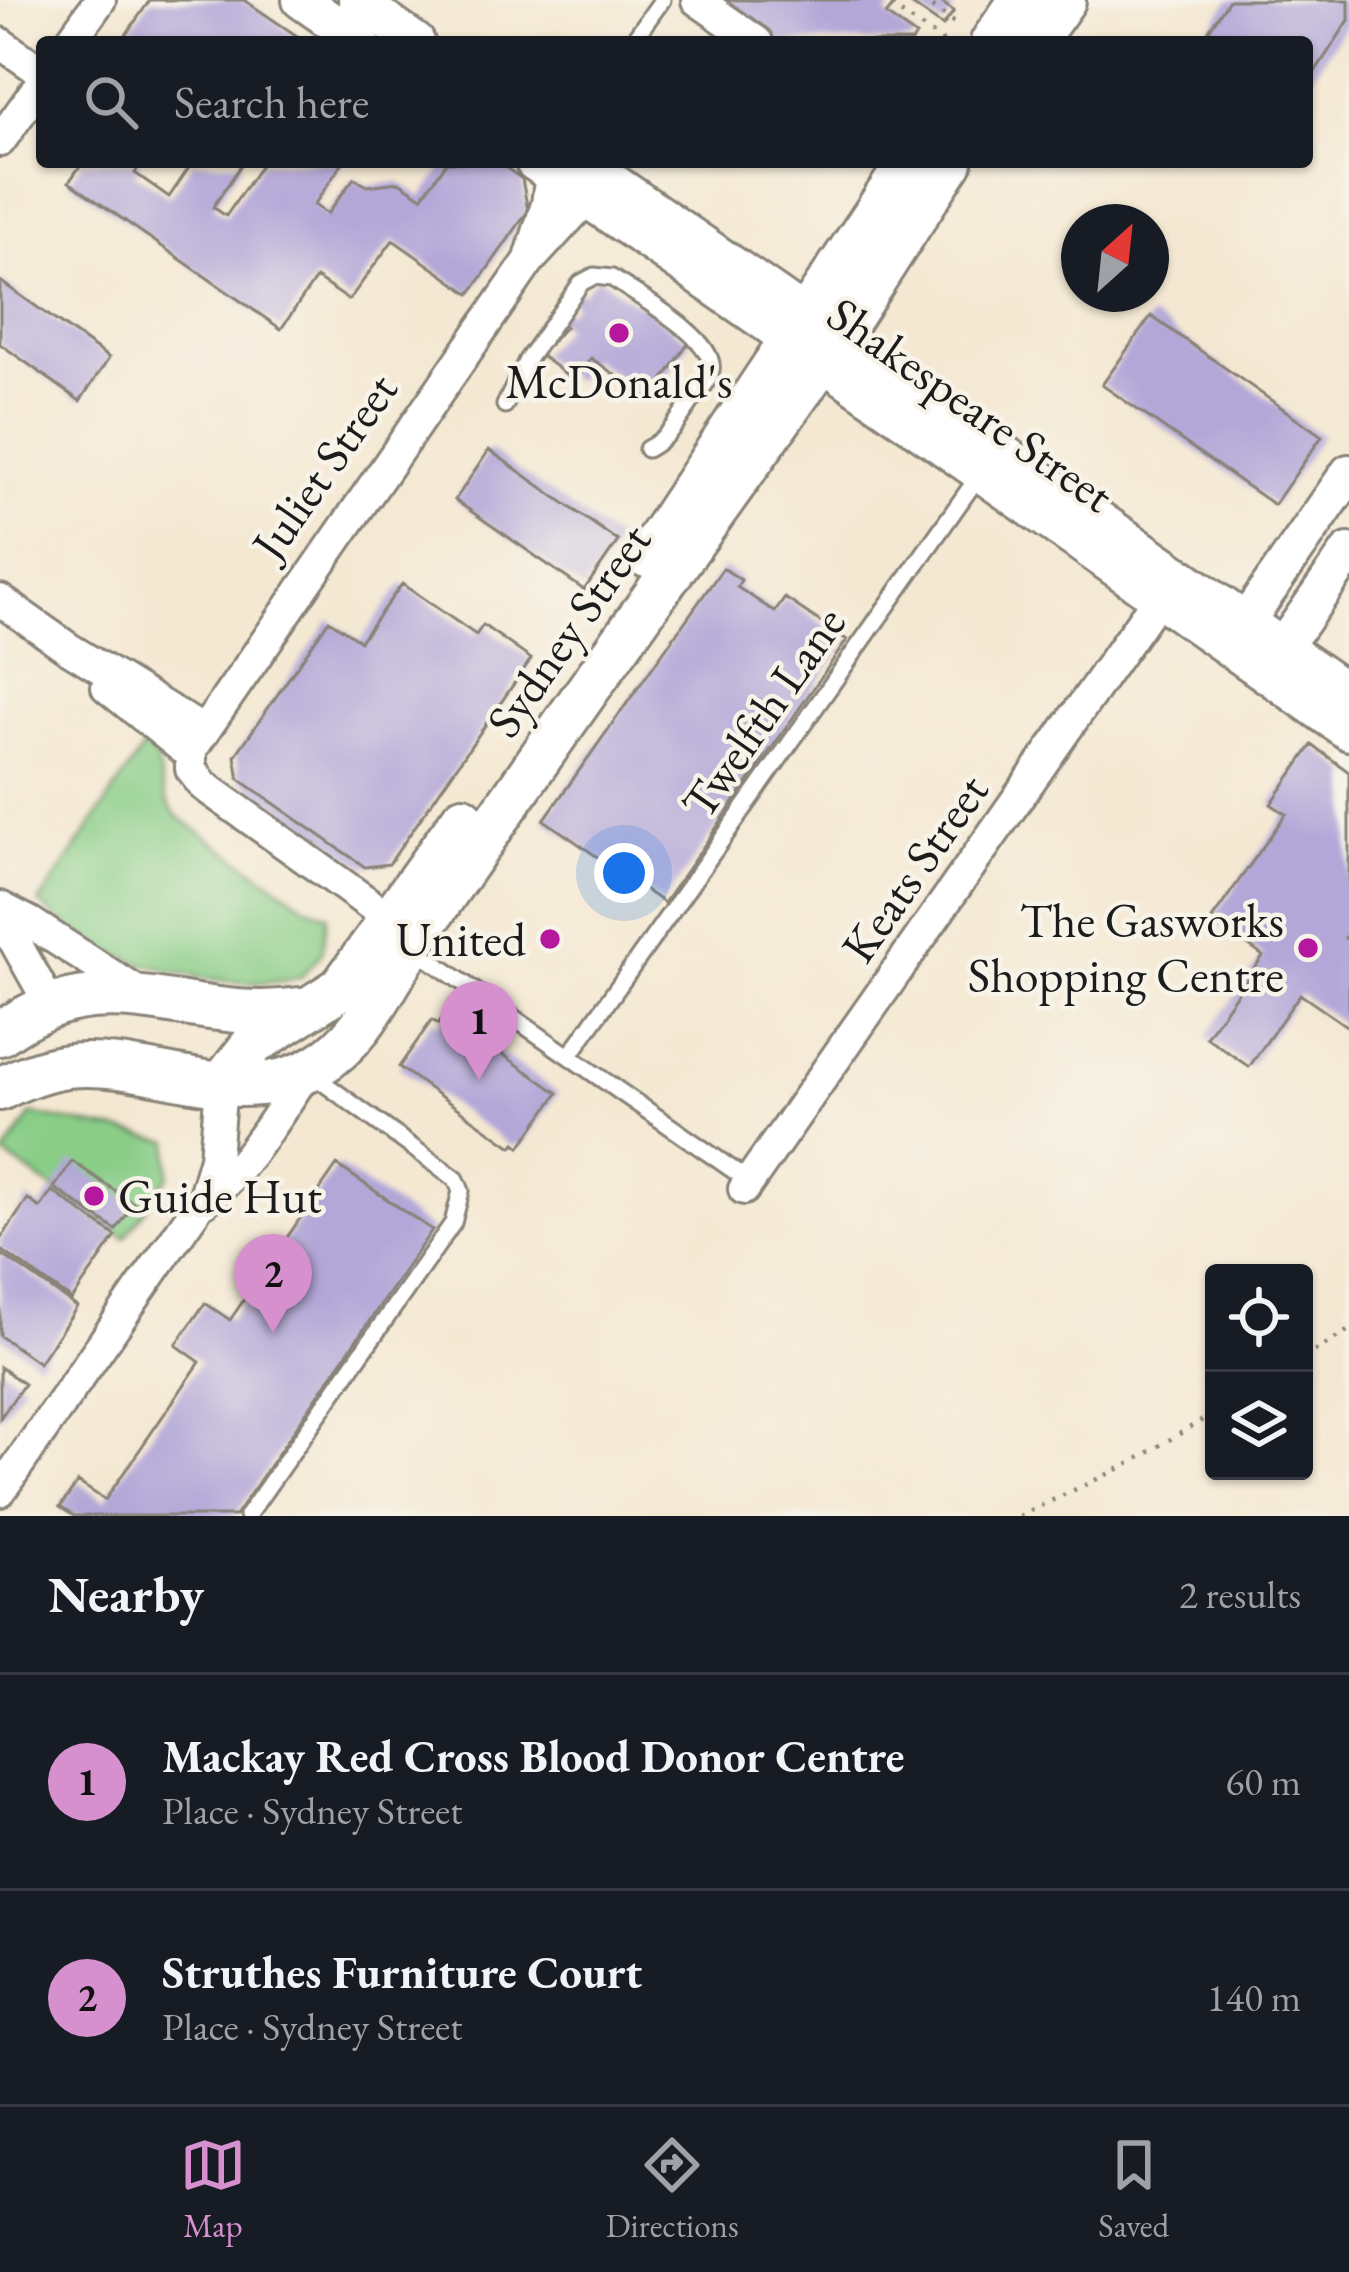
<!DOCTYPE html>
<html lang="en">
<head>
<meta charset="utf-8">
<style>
	:root { --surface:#171b24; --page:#242831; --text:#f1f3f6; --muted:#9ea1a6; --line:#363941; --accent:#d690ce }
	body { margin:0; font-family:"EB Garamond",serif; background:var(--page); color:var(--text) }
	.controls { position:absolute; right:36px; bottom:36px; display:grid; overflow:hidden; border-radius:12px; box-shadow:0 3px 9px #0004 }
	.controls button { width:108px; height:108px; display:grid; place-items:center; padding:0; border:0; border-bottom:3px solid var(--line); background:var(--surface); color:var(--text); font:60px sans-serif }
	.compass { position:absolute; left:1061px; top:204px; width:108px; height:108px; border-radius:50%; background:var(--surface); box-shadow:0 3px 9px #0004; rotate:27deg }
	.you { position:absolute; left:624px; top:873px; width:42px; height:42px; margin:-30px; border:9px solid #fff; border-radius:50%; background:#1a73e8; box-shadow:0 0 0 18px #1a73e833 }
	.badge { display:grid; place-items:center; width:78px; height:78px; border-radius:50%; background:var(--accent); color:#111; font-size:39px; font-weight:700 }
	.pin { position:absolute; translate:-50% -99px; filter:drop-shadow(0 3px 6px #0008) }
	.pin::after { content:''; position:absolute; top:63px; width:42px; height:36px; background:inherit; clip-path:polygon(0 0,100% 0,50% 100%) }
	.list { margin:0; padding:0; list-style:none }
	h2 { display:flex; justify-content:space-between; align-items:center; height:156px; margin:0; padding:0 48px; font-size:51px }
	h2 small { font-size:39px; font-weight:400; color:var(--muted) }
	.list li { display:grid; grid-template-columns:78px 1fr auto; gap:36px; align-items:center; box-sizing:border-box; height:216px; padding:0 48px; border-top:3px solid var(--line) }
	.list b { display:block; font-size:45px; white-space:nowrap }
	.list p { margin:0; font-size:39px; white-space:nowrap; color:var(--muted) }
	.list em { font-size:39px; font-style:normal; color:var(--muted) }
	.icon { flex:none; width:66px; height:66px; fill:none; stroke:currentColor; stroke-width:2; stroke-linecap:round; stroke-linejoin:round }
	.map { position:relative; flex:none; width:1349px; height:1516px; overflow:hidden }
	.search { position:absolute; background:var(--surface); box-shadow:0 3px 9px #0004; left:36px; right:36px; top:36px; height:132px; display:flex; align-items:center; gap:30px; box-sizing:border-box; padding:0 42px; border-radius:12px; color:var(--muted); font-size:45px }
	.sheet { height:588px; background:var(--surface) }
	nav { display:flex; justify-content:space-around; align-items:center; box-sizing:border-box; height:168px; border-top:3px solid var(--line); background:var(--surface); font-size:33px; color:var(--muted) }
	nav a { display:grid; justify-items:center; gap:6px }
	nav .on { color:var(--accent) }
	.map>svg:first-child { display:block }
</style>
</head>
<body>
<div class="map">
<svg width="1349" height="1516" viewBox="0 0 1349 1516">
	<rect width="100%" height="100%" fill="#f7f3e8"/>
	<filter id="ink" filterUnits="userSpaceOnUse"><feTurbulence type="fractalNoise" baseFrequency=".00833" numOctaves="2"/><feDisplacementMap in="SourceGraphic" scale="24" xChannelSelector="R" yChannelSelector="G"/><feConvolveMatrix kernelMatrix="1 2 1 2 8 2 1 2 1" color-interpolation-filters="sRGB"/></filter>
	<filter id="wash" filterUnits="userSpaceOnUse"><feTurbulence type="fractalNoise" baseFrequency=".004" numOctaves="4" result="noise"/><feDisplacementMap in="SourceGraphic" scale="48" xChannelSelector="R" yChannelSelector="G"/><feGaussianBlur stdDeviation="2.7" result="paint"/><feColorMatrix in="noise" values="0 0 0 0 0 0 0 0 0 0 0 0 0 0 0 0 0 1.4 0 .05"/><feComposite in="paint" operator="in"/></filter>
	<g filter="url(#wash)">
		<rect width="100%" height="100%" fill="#f4e8d2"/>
		<path fill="#89cd87" stroke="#527452" stroke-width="3" d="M146,744c19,22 11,51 31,72l129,90 22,9 -6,38 -20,23c-51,19 -154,-6 -202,-29 -22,-11 -43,-28 -61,-44z
			M32,1114l138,27 -1,34 -44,63 -121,-83z"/>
		<g id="blocks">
			<path fill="#b3a7d8" d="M150,0h94l62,42h-185z
				M713,0h185l-12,15 30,21 -4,6h-138z
				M905,0h33l16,11 -11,15z
				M1229,0h120v20l-42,64v-42h-79l-19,-12z
				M83,162h59l-7,11 34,24 24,-35h50l-30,45 13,9 37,-54h80l-29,43 13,9 27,-36 13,8 32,-4 23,15 25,-35h51l24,17 6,32 -58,83 -77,-54 -44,60 -33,-22 -35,51 -212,-147z
				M597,276l42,30 9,-13 12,8 -9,13 39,27 -40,58 -59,-41 -16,23 -35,-26 25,-28 -17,-12 7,-11 13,9 7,-9 -12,-10 6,-9 14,9z
				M0,281l109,77 -29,43 -80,-57z
				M1151,316l171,120 -48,69 -172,-120z
				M489,450l129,91 -34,49 -129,-90z
				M723,568l18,12 -4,7 38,25 10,-14 62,42 -183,263 -120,-83z
				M402,584l74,51 7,-10 48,34 -142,205 -24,3 -126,-88 -4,-23 94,-136 31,21z
				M1312,745l37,27v160l-4,6 4,3v87l-49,-34 -51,73 -43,-30 57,-81 -51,-37 74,-105 -15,-10z
				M445,1014l113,79 -38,54 -5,-4 -3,4 -113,-80 33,-47 6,4z
				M72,1161l62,43 -18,26 -62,-42z
				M337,1165l95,65 -197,286h-161l-14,-9 18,-25 27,18 95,-138 -24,-17 29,-42 25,17z
				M52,1191l64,45 -44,64 -72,-51v-9l28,-41 12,9z
				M0,1253l77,54 -38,56 -39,-27z
				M0,1367l24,17 -24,34z"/>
		</g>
	</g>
	<g filter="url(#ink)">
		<use href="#blocks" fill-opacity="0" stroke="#888277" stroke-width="3"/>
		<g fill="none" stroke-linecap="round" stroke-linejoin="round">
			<g stroke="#888277" stroke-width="21">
				<path id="service" d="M632,42l30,-42
					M505,405l22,-45 54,-77 13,-7 18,2c24,17 105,61 99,92 -2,12 -13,23 -20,32 -13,19 -24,37 -44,47
					M413,948l336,233
					M570,1055l410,-581
					M247,1516l206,-293 8,-32 -5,-12 -146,-106"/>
			</g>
			<g stroke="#888277" stroke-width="36">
				<path id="minor" d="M697,0l60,42
					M70,42l30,-42
					M0,43l42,29
					M0,141l42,-59
					M531,255l16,-51 4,-30
					M0,600l68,48 134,82
					M107,687l83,67
					M0,907l31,16 111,72
					M392,920l-189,-135 -12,-16v-19l338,-489 73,-79
					M0,925l14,15 37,66
					M744,1189l414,-591
					M205,1201c43,-35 71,-85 102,-130
					M0,1491l203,-292 12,-41 6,-73"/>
			</g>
			<g stroke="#888277" stroke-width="42">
				<path id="tertiary" d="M301,0l60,42
					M357,0l59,42
					M534,162l255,177
					M584,162l221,153
					M836,337l513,356
					M821,361l528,371
					M1245,643l2,-23 102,-147
					M1260,656l23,-9 66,-95"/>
			</g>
			<g stroke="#888277" stroke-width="48">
				<path id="secondary" d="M992,42l29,-42
					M1034,42l30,-42
					M647,556l262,-394
					M0,1034c106,-79 188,-7 300,-25
					M221,1085l32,-41 88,-56 122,-170
					M0,1089c21,-11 44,-20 68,-23 85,-9 169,47 249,0 46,-27 66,-77 94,-120 26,-41 54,-80 82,-120 100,-147 206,-291 309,-437 52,-74 99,-152 149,-227"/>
			</g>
			<path stroke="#888277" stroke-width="4.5" stroke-dasharray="3 9" stroke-linecap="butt" d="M881,0l63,42
				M922,0l37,26
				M1304,1358l45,-28
				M1019,1516l110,-52 85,-51"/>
			<use href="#service" stroke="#fff" stroke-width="15"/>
			<use href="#minor" stroke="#fff" stroke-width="30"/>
			<use href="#tertiary" stroke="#fff" stroke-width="36"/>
			<use href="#secondary" stroke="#fff" stroke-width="42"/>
		</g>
	</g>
	<g fill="#b5179e" stroke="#f7f3e8" stroke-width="4.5">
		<circle cx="619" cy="333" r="12"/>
		<circle cx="550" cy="939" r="12"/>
		<circle cx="1308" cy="948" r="12"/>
		<circle cx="94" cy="1196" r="12"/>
	</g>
	<g text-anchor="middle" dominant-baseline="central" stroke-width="9" stroke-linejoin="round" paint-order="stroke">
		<g font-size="48" fill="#1c1c1c" stroke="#f7f3e8" text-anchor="end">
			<text x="619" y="381" text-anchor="middle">McDonald's</text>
			<text x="1284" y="920">The Gasworks<tspan x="1284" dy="55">Shopping Centre</tspan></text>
			<text x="526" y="939">United</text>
			<text x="118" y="1196" text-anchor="start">Guide Hut</text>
		</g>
		<g font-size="48" fill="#1c1c1c" stroke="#f7f3e8">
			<text transform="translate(971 404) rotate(35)">Shakespeare Street</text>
			<text transform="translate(324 466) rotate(-55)">Juliet Street</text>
			<text transform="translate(568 630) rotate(-55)">Sydney Street</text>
			<text transform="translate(763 712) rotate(-55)">Twelfth Lane</text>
			<text transform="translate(914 868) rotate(-55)">Keats Street</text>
		</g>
	</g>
</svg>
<div class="controls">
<button><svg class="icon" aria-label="locate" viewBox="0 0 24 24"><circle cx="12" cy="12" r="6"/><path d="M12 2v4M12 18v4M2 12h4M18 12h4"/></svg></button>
<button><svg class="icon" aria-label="layers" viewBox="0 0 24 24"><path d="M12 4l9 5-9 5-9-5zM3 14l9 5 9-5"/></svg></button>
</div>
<svg class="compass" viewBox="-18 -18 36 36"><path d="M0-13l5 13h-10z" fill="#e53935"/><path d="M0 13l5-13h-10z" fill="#9ea1a6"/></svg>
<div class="you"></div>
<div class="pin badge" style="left:479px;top:1080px">1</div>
<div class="pin badge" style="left:273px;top:1333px">2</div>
<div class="search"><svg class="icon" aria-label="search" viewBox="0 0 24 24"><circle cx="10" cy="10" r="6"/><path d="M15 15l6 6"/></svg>Search here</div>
</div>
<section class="sheet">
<h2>Nearby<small>2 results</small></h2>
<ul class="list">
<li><span class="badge">1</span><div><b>Mackay Red Cross Blood Donor Centre</b><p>Place · Sydney Street</p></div><em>60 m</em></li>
<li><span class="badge">2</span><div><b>Struthes Furniture Court</b><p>Place · Sydney Street</p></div><em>140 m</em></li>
</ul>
</section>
<nav>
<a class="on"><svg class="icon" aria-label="map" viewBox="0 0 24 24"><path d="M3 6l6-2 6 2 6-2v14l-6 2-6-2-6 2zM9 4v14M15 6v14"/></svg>Map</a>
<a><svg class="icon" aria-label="directions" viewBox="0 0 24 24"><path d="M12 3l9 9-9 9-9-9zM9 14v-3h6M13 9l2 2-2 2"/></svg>Directions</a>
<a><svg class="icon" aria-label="saved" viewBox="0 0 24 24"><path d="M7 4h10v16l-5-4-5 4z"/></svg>Saved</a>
</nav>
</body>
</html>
